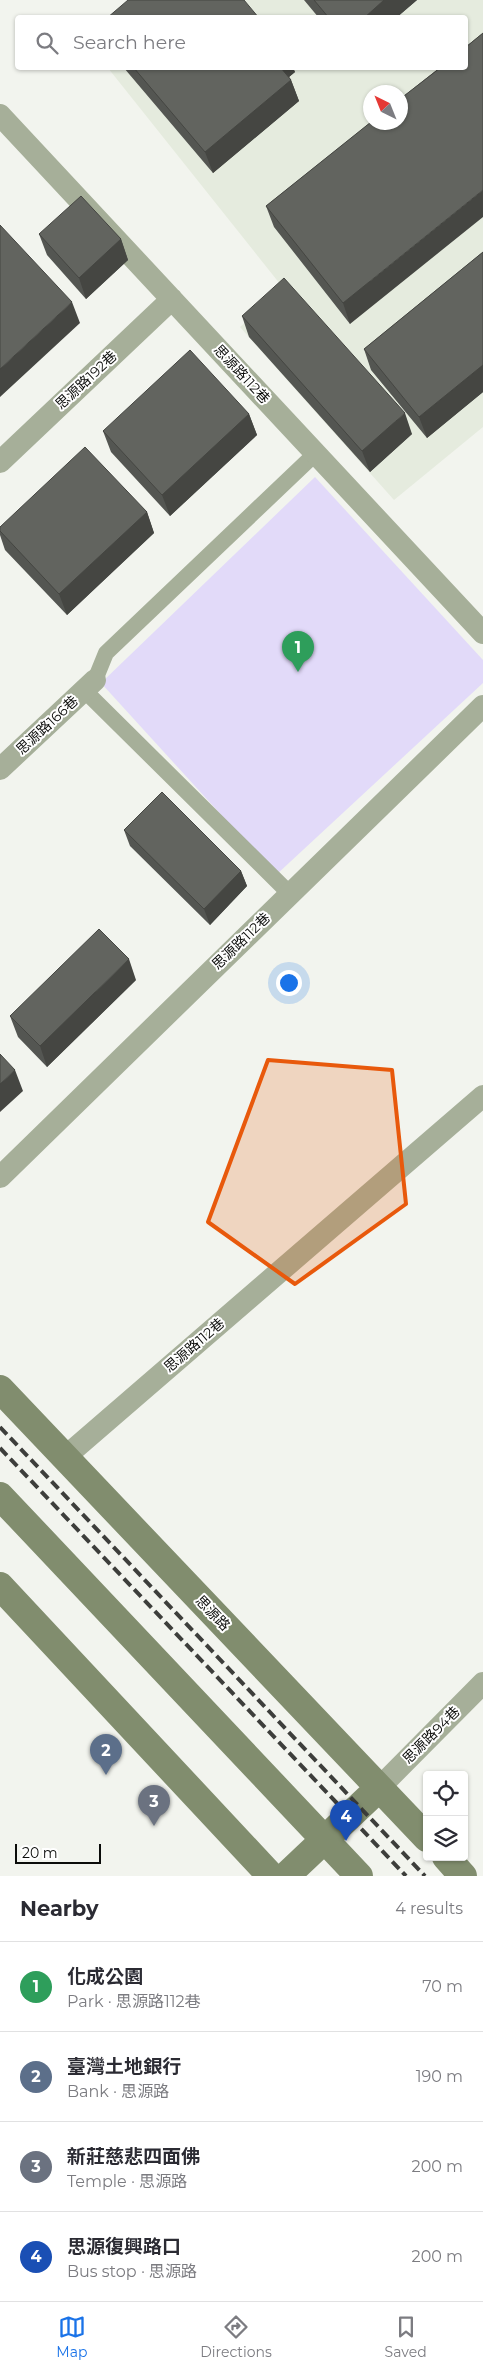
<!DOCTYPE html>
<html lang="en">
<head>
<meta charset="utf-8">
<style>
	:root { --surface:#fff; --page:#f7f7f7; --text:#2b2b33; --muted:#7c7c81; --line:#e1e1e2; --accent:#1a73e8 }
	body { margin:0; font-family:Montserrat,"Noto Sans TC",sans-serif; background:var(--page); color:var(--text) }
	.controls { position:absolute; right:15px; bottom:15px; display:grid; overflow:hidden; border-radius:5px; box-shadow:0 1px 4px #0004 }
	.controls button { width:45px; height:45px; display:grid; place-items:center; padding:0; border:0; border-bottom:1px solid var(--line); background:var(--surface); color:var(--text); font:25px sans-serif }
	.compass { position:absolute; left:363px; top:85px; width:45px; height:45px; border-radius:50%; background:var(--surface); box-shadow:0 1px 4px #0004; rotate:317deg }
	.scale { position:absolute; left:15px; bottom:12px; width:86px; box-sizing:border-box; padding-left:5px; border:2px solid #0b0c0a; border-top:0; font-size:14px; line-height:18px; white-space:nowrap; color:#0b0c0a; -webkit-text-stroke:4px #fff; paint-order:stroke }
	.you { position:absolute; left:288px; top:982px; width:18px; height:18px; margin:-12px; border:4px solid #fff; border-radius:50%; background:#1a73e8; box-shadow:0 0 0 8px #1a73e833 }
	.badge { display:grid; place-items:center; width:32px; height:32px; border-radius:50%; background:var(--accent); color:#fff; font-size:16px; font-weight:700 }
	.pin { position:absolute; translate:-50% -41px; filter:drop-shadow(0 1px 2px #0008) }
	.pin::after { content:''; position:absolute; top:26px; width:18px; height:15px; background:inherit; clip-path:polygon(0 0,100% 0,50% 100%) }
	.list { margin:0; padding:0; list-style:none }
	h2 { display:flex; justify-content:space-between; align-items:center; height:65px; margin:0; padding:0 20px; font-size:21px }
	h2 small { font-size:16px; font-weight:400; color:var(--muted) }
	.list li { display:grid; grid-template-columns:32px 1fr auto; gap:15px; align-items:center; box-sizing:border-box; height:90px; padding:0 20px; border-top:1px solid var(--line) }
	.list b { display:block; font-size:19px; white-space:nowrap }
	.list p { margin:0; font-size:16px; white-space:nowrap; color:var(--muted) }
	.list em { font-size:16px; font-style:normal; color:var(--muted) }
	.icon { flex:none; width:28px; height:28px; fill:none; stroke:currentColor; stroke-width:2; stroke-linecap:round; stroke-linejoin:round }
	.map { position:relative; flex:none; width:483px; height:1876px; overflow:hidden }
	.search { position:absolute; background:var(--surface); box-shadow:0 1px 4px #0004; left:15px; right:15px; top:15px; height:55px; display:flex; align-items:center; gap:12px; box-sizing:border-box; padding:0 18px; border-radius:5px; color:var(--muted); font-size:19px }
	.sheet { height:425px; background:var(--surface) }
	nav { display:flex; justify-content:space-around; align-items:center; box-sizing:border-box; height:70px; border-top:1px solid var(--line); background:var(--surface); font-size:14px; color:var(--muted) }
	nav a { display:grid; justify-items:center; gap:2px }
	nav .on { color:var(--accent) }
	.map>svg:first-child { display:block }
</style>
</head>
<body>
<div class="map">
<svg width="483" height="1876" viewBox="0 0 483 1876">
	<rect width="100%" height="100%" fill="#f2f4ee"/>
	<path fill="#e5ebde" fill-rule="evenodd" d="M147,0h336v427l-89,73 -154,-173 44,-38 -176,-221h358v-50l-340,-1zM370,92h30v30h-30z"/>
	<path fill="#e2daf9" d="M315,477l168,183v23l-207,192 -175,-192z"/>
	<g fill="none" stroke-linecap="round" stroke-linejoin="round">
		<path stroke="#a6af99" stroke-width="16" d="M95,680l11,-27 210,-200
			M84,690l206,204"/>
		<path stroke="#a6af99" stroke-width="22" d="M0,115l483,518
			M0,462l172,-163
			M0,769l95,-89
			M0,1177l483,-471
			M65,1457l418,-361
			M379,1788l104,-105"/>
		<path stroke="#818d6e" stroke-width="28" d="M0,1389l427,449
			M0,1496l359,380
			M0,1586l271,290
			M446,1857l17,19
			M286,1876l93,-88"/>
		<path stroke="#3d3e3b" stroke-width="4" stroke-dasharray="10 5" stroke-linecap="butt" d="M0,1427l425,449
			M0,1448l406,428"/>
	</g>
	<path fill="#545652" d="M304,0h113l-21,18h-77z
		M483,33l-133,291 -76,-97 -8,-21z
		M124,68h169l2,4 -6,5 2,3 8,21 -86,72z
		M39,234l82,5 7,21 -42,39 -39,-44z
		M483,252v140l-56,46 -56,-68 -7,-21z
		M242,316l170,118 -42,38 -121,-135z
		M249,414l8,21 -87,81 -59,-64 -8,-21z
		M147,512l7,21 -87,82 -62,-65 -5,-15v-8z
		M124,830l117,41 6,15 -37,39 -80,-79z
		M136,980l-89,87 -29,-30 -8,-21z"/>
	<path fill="#454642" d="M384,0h33l-21,18h-32z
		M278,68h15l2,4 -12,10z
		M291,80l8,21 -86,72 -8,-21z
		M483,190v27l-133,107 -7,-21z
		M121,239l7,21 -42,39 -7,-21z
		M72,302l8,21 -80,74v-28z
		M483,365v27l-56,46 -8,-21z
		M405,413l7,21 -42,38 -8,-21z
		M249,414l8,21 -87,81 -8,-21z
		M147,512l7,21 -87,82 -8,-21z
		M241,871l6,15 -37,39 -6,-16z
		M129,959l7,21 -89,87 -7,-21z
		M15,1070l8,21 -23,21v-28z"/>
	<path fill="#62645f" stroke="#454642" d="M128,0h116l15,18h-152z
		M314,0h70l-20,18h-35z
		M483,33v157l-140,113 -77,-97 105,-84h29v-23l40,-31h26v-21z
		M134,68h147l10,12 -86,72z
		M81,196l40,43 -42,39 -40,-44z
		M0,225l72,77 -72,67z
		M483,252v113l-64,52 -55,-68z
		M284,278l121,135 -43,38 -120,-135z
		M190,350l59,64 -87,81 -59,-64z
		M85,447l62,65 -88,82 -59,-63v-4z
		M162,792l79,79 -37,38 -80,-79z
		M99,929l30,30 -89,87 -30,-30z
		M0,1054l15,16 -15,14z"/>
	<path fill="#e8590c" fill-opacity="0.2" stroke="#e8590c" stroke-width="4" stroke-linejoin="round" d="M268,1060l124,10 14,134 -111,80 -87,-62z"/>
	<g text-anchor="middle" dominant-baseline="central" stroke-width="4" stroke-linejoin="round" paint-order="stroke">
		<g font-size="14" fill="#0b0c0a" stroke="#fff">
			<text transform="translate(242 374) rotate(47)">思源路112巷</text>
			<text transform="translate(86 380) rotate(-43)">思源路192巷</text>
			<text transform="translate(47 725) rotate(-43)">思源路166巷</text>
			<text transform="translate(241 941) rotate(-44)">思源路112巷</text>
			<text transform="translate(194 1345) rotate(-41)">思源路112巷</text>
			<text transform="translate(213 1613) rotate(46)">思源路</text>
			<text transform="translate(431 1735) rotate(-45)">思源路94巷</text>
		</g>
	</g>
</svg>
<div class="controls">
<button><svg class="icon" aria-label="locate" viewBox="0 0 24 24"><circle cx="12" cy="12" r="6"/><path d="M12 2v4M12 18v4M2 12h4M18 12h4"/></svg></button>
<button><svg class="icon" aria-label="layers" viewBox="0 0 24 24"><path d="M12 4l9 5-9 5-9-5zM3 14l9 5 9-5"/></svg></button>
</div>
<svg class="compass" viewBox="-18 -18 36 36"><path d="M0-13l5 13h-10z" fill="#e53935"/><path d="M0 13l5-13h-10z" fill="#7c7c81"/></svg>
<div class="scale">20 m</div>
<div class="you"></div>
<div class="pin badge" style="left:298px;top:672px;background:#2e9e5b">1</div>
<div class="pin badge" style="left:106px;top:1775px;background:#5c6f8a">2</div>
<div class="pin badge" style="left:154px;top:1826px;background:#6b7280">3</div>
<div class="pin badge" style="left:346px;top:1841px;background:#1a4fb4">4</div>
<div class="search"><svg class="icon" aria-label="search" viewBox="0 0 24 24"><circle cx="10" cy="10" r="6"/><path d="M15 15l6 6"/></svg>Search here</div>
</div>
<section class="sheet">
<h2>Nearby<small>4 results</small></h2>
<ul class="list">
<li><span class="badge" style="background:#2e9e5b">1</span><div><b>化成公園</b><p>Park · 思源路112巷</p></div><em>70 m</em></li>
<li><span class="badge" style="background:#5c6f8a">2</span><div><b>臺灣土地銀行</b><p>Bank · 思源路</p></div><em>190 m</em></li>
<li><span class="badge" style="background:#6b7280">3</span><div><b>新莊慈悲四面佛</b><p>Temple · 思源路</p></div><em>200 m</em></li>
<li><span class="badge" style="background:#1a4fb4">4</span><div><b>思源復興路口</b><p>Bus stop · 思源路</p></div><em>200 m</em></li>
</ul>
</section>
<nav>
<a class="on"><svg class="icon" aria-label="map" viewBox="0 0 24 24"><path d="M3 6l6-2 6 2 6-2v14l-6 2-6-2-6 2zM9 4v14M15 6v14"/></svg>Map</a>
<a><svg class="icon" aria-label="directions" viewBox="0 0 24 24"><path d="M12 3l9 9-9 9-9-9zM9 14v-3h6M13 9l2 2-2 2"/></svg>Directions</a>
<a><svg class="icon" aria-label="saved" viewBox="0 0 24 24"><path d="M7 4h10v16l-5-4-5 4z"/></svg>Saved</a>
</nav>
</body>
</html>
